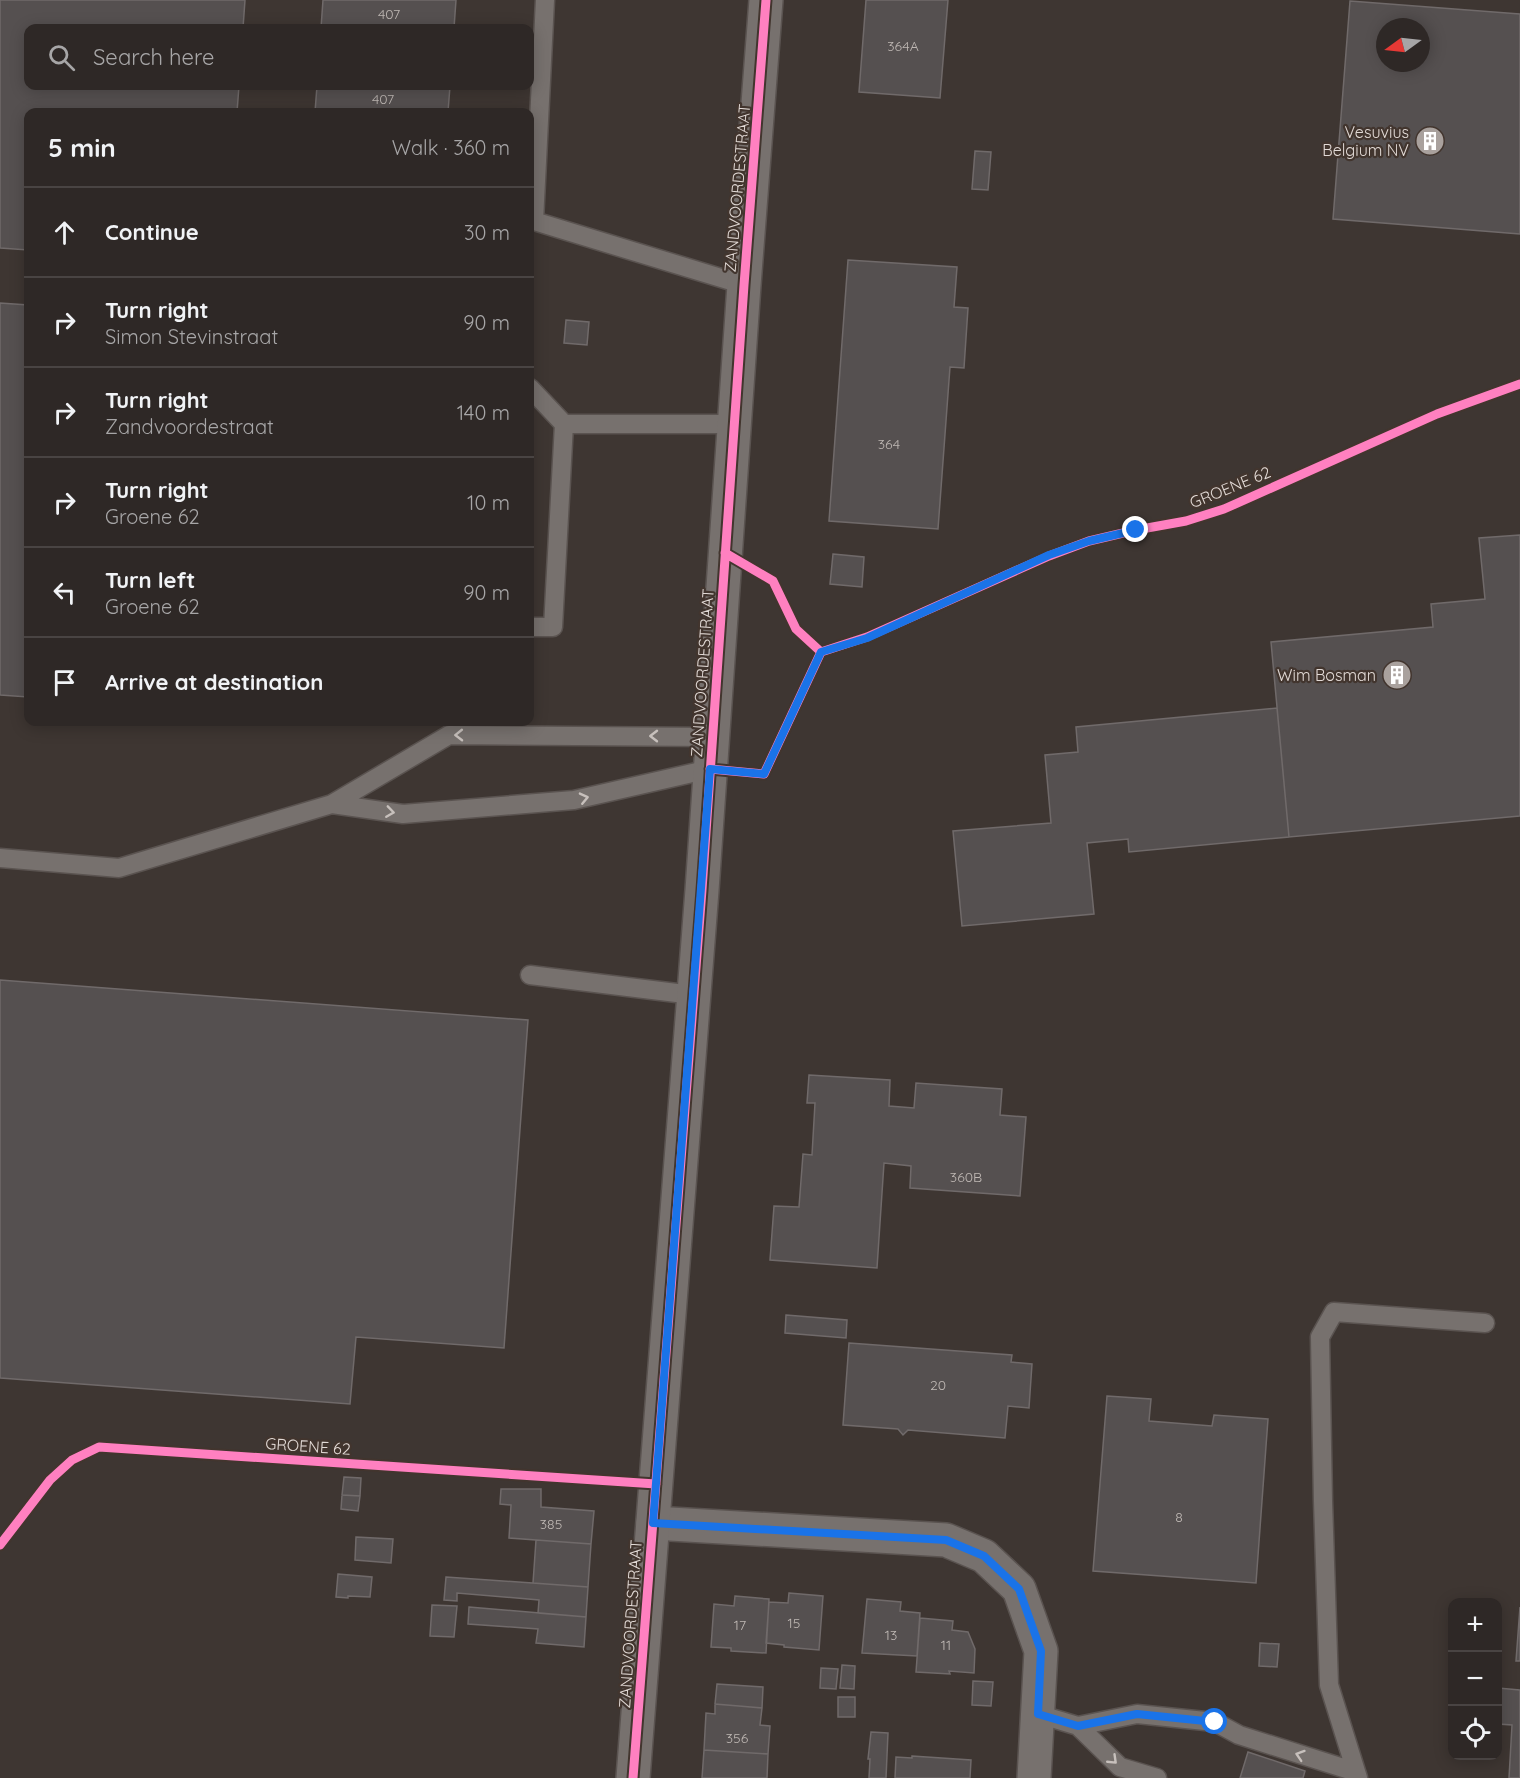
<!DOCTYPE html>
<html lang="en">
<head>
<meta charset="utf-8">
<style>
	:root { --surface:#2e2826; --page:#3a3432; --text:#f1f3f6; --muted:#a7a6a7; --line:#494443 }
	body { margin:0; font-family:Quicksand,sans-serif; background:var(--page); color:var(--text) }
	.controls { position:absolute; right:18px; bottom:18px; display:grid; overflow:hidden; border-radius:12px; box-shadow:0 3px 15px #0003 }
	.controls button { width:54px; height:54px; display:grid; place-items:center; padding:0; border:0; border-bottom:2px solid var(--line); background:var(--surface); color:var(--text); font:30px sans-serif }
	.compass { position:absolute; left:1376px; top:18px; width:54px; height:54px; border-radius:50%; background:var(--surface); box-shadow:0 3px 15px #0003; rotate:255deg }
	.stop { position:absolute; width:18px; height:18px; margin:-14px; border:4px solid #1a73e8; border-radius:50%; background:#fff }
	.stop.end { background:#1a73e8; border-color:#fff; box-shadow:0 2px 6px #0008 }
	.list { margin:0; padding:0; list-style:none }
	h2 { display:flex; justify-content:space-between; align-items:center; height:78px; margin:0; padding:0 24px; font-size:26px }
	h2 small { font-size:20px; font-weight:400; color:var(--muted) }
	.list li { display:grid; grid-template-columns:39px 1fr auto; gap:18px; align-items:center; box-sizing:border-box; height:90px; padding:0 24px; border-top:2px solid var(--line) }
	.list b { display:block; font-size:22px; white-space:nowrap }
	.list p { margin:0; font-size:20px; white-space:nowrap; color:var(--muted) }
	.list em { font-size:20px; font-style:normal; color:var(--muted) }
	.icon { flex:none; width:33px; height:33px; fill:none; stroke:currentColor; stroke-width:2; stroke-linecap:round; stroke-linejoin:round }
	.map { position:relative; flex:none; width:1520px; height:1778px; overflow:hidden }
	.search { position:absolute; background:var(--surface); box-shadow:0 3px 15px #0003; left:24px; top:24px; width:510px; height:66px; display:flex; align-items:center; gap:15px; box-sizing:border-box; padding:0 21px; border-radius:12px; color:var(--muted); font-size:22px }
	.panel { position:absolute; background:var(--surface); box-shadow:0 3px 15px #0003; left:24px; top:108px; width:510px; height:618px; border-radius:12px }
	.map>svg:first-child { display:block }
</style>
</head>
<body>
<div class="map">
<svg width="1520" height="1778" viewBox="0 0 1520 1778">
	<rect width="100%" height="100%" fill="#3e3632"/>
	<path fill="#555050" stroke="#706a6a" stroke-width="1.5" fill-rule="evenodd" d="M0,0h245l-2,28h-215v58h211l-2,26h-209v138l-28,-2z
		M323,0h133l-2,28h-133z
		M866,0h82l-8,98 -81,-6z
		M1350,1l170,13v220l-187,-15zM1385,27h36v36h-36z
		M317,86h133l-2,26h-133z
		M975,151l16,1 -3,38 -16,-1z
		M848,260l109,7 -3,40 14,1 -4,60 -14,-1 -12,162 -109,-8z
		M0,303l28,2v392l-28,-2z
		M566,320l23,2 -2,23 -23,-2z
		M1520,535v281l-231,21 -18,-195 162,-15 -2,-23 54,-5 -6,-61z
		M833,554l31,3 -2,30 -32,-3z
		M1277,708l12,129 -160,15 -1,-13 -41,4 7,71 -132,12 -9,-95 98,-8 -6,-68 33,-3 -2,-25z
		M0,980l528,40 -24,328 -148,-11 -6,67 -350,-26z
		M809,1075l81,5 -1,26 25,2 2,-25 86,6 -2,26 26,2 -6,79 -110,-8 1,-22 -27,-3 -7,105 -107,-8 4,-54 25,1 4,-53 9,1 3,-52h-8z
		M786,1315l61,5 -1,18 -61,-5z
		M849,1343l163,12 -1,7 21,2 -3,44 -21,-2 -3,32 -97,-8 -5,5 -5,-6 -55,-4z
		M1107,1396l44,3 -2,22 63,5 2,-11 54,4 -12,164 -163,-12z
		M344,1477l17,1 -1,18 -18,-1z
		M501,1489h40v18l53,4 -3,33 -82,-6 2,-33 -11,-1z
		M342,1495l18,1 -2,15 -17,-2z
		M356,1537l37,2 -2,24 -36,-3z
		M536,1540l55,4 -3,43 -55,-4z
		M338,1574l34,3 -2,20 -22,-1v2l-12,-1z
		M446,1577l142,10 -2,30 -48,-4 1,-13 -82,-7v8l-13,-1z
		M789,1593l34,3 -4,54 -35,-3v-2l-18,-2 3,-41 19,1z
		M735,1596l34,3 -3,54 -35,-2v-3l-20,-1 3,-43 20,2z
		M867,1599l34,3 -1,9 20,2 -3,43 -55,-3z
		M432,1605l25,1 -3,31 -24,-1z
		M469,1607l117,10 -2,30 -48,-4 2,-14 -70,-5z
		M1520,1607v54h-4z
		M920,1618l33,3 -1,9 16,2 7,17 -1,24 -25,-2 1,3 -34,-2z
		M1260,1643l19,1 -2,23 -18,-1z
		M842,1665l13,1 -1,23 -14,-1z
		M821,1668l17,1 -2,20 -16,-1z
		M973,1681l20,1 -2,24 -19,-1z
		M717,1684l46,3 -1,21 -47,-4z
		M1498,1688l22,2v88h-11l3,-53 -14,-1z
		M838,1697h17v20h-17z
		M715,1704l47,4 -2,17 10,1 -2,28 -64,-4 2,-37 9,1z
		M871,1732l17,1 -2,45h-17l1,-19h-2z
		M704,1750l64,4 -1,24h-65z
		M1248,1752l57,19 -2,7h-63z
		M912,1756l59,4 -1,18h-75l1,-21 16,1z"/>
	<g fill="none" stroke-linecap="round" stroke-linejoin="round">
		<g stroke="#5a5350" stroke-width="21">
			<path id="lane" d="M545,0l-11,221 210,64
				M530,388l34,36
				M530,627h23l11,-203h171
				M332,804l71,10 171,-14 136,-31
				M0,858l119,10 213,-64 117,-69 263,2
				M530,975l163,20
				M1038,1714l40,12 42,41 37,11
				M1078,1726l59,-12 78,8 24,13 117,37
				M1358,1778l-29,-93 -6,-184 -3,-164 14,-25 151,11"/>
		</g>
		<g stroke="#5a5350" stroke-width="36">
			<path id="street" d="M653,1523l293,17 38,16 35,33 22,62 -7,127"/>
		</g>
		<g stroke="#5a5350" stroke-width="36">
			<path id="secondary" d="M633,1778l69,-888 42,-605 22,-285"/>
		</g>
		<use href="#lane" stroke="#77716e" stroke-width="18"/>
		<use href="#street" stroke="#77716e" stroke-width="33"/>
		<use href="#secondary" stroke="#77716e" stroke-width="33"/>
		<g stroke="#42352e" stroke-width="13">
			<path id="cycleway" d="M725,553l48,28 23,48 25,23
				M710,769l54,5 57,-122 46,-15 182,-81 40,-15 47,-11 50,-9 38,-12 213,-95 83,-30
				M0,1545l50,-65 22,-20 27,-13 557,37
				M633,1778l69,-888 42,-605 22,-285"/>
		</g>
		<use href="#cycleway" stroke="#ff80c0" stroke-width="9"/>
	</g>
	<defs><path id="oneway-chevron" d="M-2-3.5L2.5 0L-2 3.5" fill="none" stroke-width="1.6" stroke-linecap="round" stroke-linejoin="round" transform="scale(1.5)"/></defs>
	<g stroke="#c7c0bc">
		<use href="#oneway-chevron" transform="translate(459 735) rotate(179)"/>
		<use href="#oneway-chevron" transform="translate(654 736) rotate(-180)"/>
		<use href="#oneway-chevron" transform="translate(584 798) rotate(-13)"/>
		<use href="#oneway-chevron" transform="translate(390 812) rotate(8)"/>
		<use href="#oneway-chevron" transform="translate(1300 1755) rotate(-162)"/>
		<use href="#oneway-chevron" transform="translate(1113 1760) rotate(44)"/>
	</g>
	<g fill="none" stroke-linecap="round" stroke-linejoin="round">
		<path stroke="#1a73e8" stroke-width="8" d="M1136,530l-47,11 -40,14 -182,83 -46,14 -57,122 -54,-5 -57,754 293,17 38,16 35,33 22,62 -3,63 40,12 59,-12 78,8"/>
	</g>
	<defs>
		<g id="building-disc" transform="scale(1.5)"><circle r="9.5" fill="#a9a19d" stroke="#42352e"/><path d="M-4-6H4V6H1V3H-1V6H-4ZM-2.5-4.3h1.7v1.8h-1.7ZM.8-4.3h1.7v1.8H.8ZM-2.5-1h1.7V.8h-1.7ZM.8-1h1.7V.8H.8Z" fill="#fff"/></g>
	</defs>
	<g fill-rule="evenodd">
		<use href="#building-disc" x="1430" y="141"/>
		<use href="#building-disc" x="1397" y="675"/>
	</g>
	<g text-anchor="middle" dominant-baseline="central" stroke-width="4.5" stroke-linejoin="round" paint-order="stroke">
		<g font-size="14" fill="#bfb8b4">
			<text x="389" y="14">407</text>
			<text x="903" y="46">364A</text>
			<text x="383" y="99">407</text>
			<text x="889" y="444">364</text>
			<text x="966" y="1177">360B</text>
			<text x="938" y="1385">20</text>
			<text x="1179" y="1517">8</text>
			<text x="551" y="1524">385</text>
			<text x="794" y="1623">15</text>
			<text x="740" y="1625">17</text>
			<text x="891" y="1635">13</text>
			<text x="946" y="1645">11</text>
			<text x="737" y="1738">356</text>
		</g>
		<g font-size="16" fill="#e2dad6" stroke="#42352e" text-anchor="end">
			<text x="1409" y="132">Vesuvius<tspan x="1409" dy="18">Belgium NV</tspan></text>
			<text x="1376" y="675">Wim Bosman</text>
		</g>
		<g font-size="16" fill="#e2dad6" stroke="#42352e">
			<text transform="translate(737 188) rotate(-85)">ZANDVOORDESTRAAT</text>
			<text transform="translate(1230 487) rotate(-22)">GROENE 62</text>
			<text transform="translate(702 673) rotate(-86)">ZANDVOORDESTRAAT</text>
			<text transform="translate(308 1446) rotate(4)">GROENE 62</text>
			<text transform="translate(630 1624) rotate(-86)">ZANDVOORDESTRAAT</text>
		</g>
	</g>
</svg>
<div class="controls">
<button>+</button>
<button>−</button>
<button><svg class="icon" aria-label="locate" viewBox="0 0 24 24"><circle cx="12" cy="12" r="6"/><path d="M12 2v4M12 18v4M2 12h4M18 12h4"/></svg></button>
</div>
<svg class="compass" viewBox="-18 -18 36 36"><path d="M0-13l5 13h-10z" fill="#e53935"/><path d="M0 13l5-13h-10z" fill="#a7a6a7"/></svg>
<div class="stop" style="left:1215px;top:1722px"></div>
<div class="stop end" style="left:1136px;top:530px"></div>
<div class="search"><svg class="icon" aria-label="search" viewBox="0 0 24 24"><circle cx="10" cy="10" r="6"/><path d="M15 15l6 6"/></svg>Search here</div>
<section class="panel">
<h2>5 min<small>Walk · 360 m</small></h2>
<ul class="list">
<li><svg class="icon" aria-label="ahead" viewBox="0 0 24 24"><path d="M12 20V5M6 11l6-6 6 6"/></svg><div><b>Continue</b></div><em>30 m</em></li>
<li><svg class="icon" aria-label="right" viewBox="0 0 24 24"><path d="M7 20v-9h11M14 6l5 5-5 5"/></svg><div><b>Turn right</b><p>Simon Stevinstraat</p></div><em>90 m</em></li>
<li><svg class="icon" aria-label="right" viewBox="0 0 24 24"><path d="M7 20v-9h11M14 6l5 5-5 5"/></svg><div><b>Turn right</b><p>Zandvoordestraat</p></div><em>140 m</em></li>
<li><svg class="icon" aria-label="right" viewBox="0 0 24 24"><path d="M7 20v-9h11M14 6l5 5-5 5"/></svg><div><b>Turn right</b><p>Groene 62</p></div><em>10 m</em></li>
<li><svg class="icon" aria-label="left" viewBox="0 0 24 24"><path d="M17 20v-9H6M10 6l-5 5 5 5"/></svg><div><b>Turn left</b><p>Groene 62</p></div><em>90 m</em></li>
<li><svg class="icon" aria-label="arrive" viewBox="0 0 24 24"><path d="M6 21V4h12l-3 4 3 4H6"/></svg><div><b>Arrive at destination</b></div></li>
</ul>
</section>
</div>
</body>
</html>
